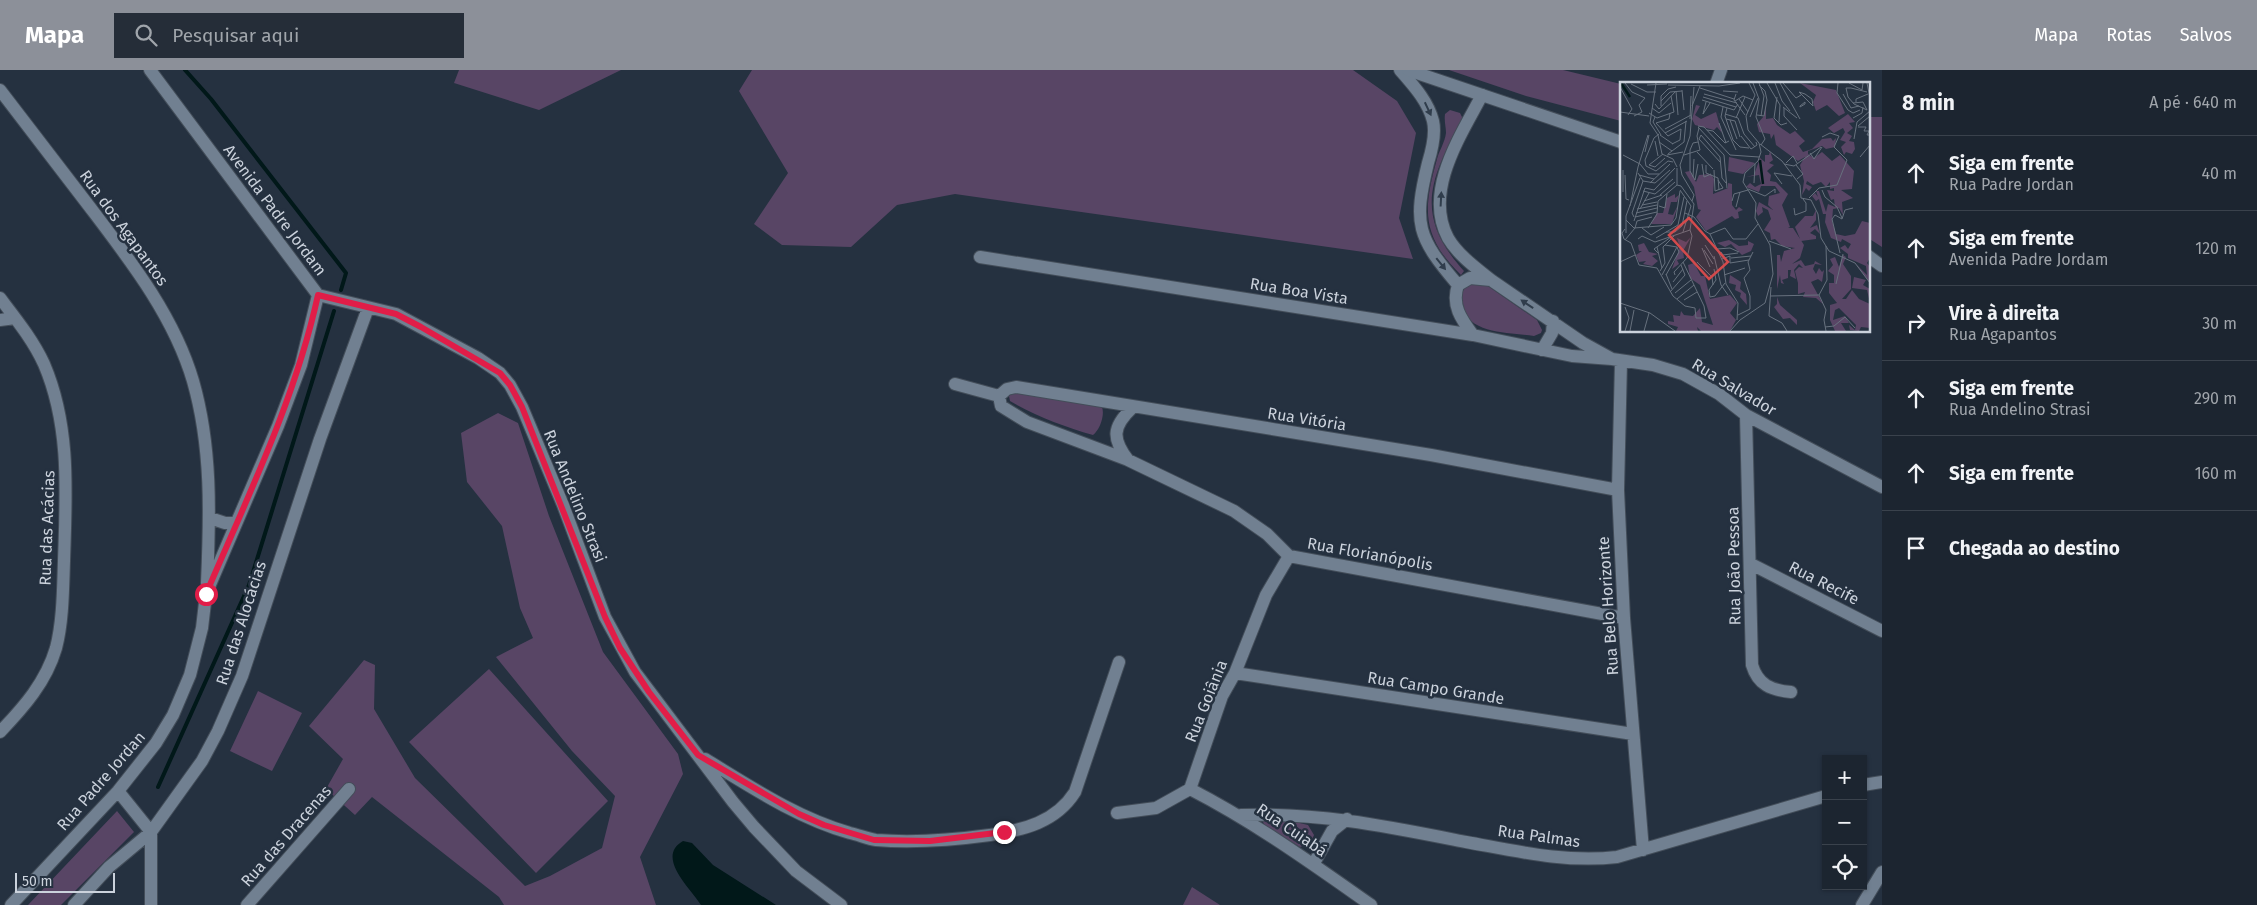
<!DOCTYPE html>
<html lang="pt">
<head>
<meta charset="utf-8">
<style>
	:root { --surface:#1c2530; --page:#252d38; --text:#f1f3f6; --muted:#a0a5ab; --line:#3a424c; --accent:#8c9099 }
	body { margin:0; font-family:"Fira Sans",sans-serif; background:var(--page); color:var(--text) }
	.controls { position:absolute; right:15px; bottom:15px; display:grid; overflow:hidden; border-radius:0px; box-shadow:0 1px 4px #0004 }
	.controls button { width:45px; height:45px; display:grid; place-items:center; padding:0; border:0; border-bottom:1px solid var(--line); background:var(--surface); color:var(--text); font:25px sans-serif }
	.scale { position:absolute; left:15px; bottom:12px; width:100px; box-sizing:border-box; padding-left:5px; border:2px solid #cbd2dc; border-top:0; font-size:14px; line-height:18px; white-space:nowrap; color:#cbd2dc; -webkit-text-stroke:4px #253140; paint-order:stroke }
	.stop { position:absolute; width:15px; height:15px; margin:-11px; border:4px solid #e11d48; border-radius:50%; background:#fff }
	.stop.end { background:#e11d48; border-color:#fff; box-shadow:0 1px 5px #0008 }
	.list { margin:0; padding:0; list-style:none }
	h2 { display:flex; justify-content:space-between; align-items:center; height:65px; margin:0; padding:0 20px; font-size:21px }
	h2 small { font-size:16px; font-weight:400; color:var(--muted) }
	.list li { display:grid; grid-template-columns:32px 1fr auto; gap:15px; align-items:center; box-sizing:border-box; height:75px; padding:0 20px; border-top:1px solid var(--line) }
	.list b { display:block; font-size:19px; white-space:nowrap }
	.list p { margin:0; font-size:16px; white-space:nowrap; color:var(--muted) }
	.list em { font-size:16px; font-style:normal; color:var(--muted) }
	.icon { flex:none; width:28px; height:28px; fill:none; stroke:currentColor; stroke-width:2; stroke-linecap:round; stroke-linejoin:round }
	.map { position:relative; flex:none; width:1882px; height:835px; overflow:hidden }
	header { display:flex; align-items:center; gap:30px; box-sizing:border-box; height:70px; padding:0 25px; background:var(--accent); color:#fff }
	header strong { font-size:24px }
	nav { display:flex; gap:28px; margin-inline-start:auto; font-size:18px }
	.search { width:350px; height:45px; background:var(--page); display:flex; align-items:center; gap:12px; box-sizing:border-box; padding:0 18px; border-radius:0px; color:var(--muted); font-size:19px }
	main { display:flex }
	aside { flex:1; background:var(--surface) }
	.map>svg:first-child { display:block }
</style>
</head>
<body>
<header>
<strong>Mapa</strong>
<div class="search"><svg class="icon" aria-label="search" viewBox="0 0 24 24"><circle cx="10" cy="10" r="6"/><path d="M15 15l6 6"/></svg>Pesquisar aqui</div>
<nav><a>Mapa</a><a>Rotas</a><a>Salvos</a></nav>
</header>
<main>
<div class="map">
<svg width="1882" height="835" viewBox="0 0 1882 835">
	<rect width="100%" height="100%" fill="#253140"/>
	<path fill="#584565" d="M459,0h162l-82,40 -85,-27z
		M752,0h601l44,31 19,32 -17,85 14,41 -458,-65 -58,11 -46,42 -69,-2 -28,-21 34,-51 -49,-82z
		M1449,0h114l58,14v37l-95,-25z
		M1450,40l10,3 3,6c-33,59 -50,96 1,152l-3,4c-40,-39 -38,-66 -24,-116 2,-8 8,-17 9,-26 0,-6 -2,-12 -1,-19z
		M1868,47h14v130l-14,-9z
		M1467,214h18l52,36 5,10 -1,3 -7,3c-24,-4 -65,-1 -72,-30 -2,-8 0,-15 5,-22z
		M1013,321l83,13 6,3c3,8 -2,23 -9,28 -28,-8 -58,-19 -83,-34l-1,-5z
		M498,343l20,10 31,93 54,136 75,102 5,20 -43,83 16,48h-152l-5,-8 -127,-100 -17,18 -29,-26 17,-30 -34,-33 55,-66 11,5 -1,44 41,69 110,108 25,-10 52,-28 13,-52 -43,-45 -76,-94 37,-19 -13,-30 -18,-82 -35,-44 -6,-49z
		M489,599l119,132 -72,72 -127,-131z
		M258,621l44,22 -30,58 -42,-20z
		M117,741l17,21 -73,73h-33z
		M1275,747l33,8 6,10c-3,8 -6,10 -14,12l-35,-21 -2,-4v-3z
		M1192,817l28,18h-37z"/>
	<path fill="#011819" d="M683,771l9,2 21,22 63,40h-75c-10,-16 -46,-48 -18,-64z"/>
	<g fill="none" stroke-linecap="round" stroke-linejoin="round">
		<path stroke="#011819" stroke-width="4" d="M185,0l26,29 135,174 -5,17
			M158,717l91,-202 85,-274"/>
		<g stroke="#434d59" stroke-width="14">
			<path id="street" d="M1400,0c13,15 28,31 33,51 3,13 -1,29 -5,42 -15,61 -11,74 30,122
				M1716,14l5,-14
				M0,20c30,39 60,78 89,116 41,54 85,110 104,175 19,66 17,134 14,202
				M1482,25c-21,40 -59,96 -34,143 10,17 28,30 43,42
				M980,187l493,78 99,21 40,3
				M1458,215l12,-7 21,2 92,63 29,16 41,6 30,9 36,20 27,21 136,72
				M1458,215c-7,20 3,34 15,50
				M318,225l78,19 82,44 22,15 10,12 12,22 41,98 42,112 30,55 98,130 21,25 42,44 45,34
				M0,228c16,21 33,42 44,66 27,63 22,131 20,197 -1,28 -1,60 -8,87 -10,34 -32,59 -56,84
				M0,250l15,-2
				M1542,280l10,-17 1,-12
				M1621,291l-3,129 6,128 19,232
				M955,314l44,12
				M1746,345l6,250c6,20 19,25 39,27
				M1128,390c-16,-21 -16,-33 4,-52
				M1618,420l-187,-35 -415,-68 -9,2 -8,7 2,10 26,16 101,38 106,51 33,23 22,22 335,62
				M210,448l15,5h11
				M1751,494l131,67
				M1235,603l398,61
				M705,689c46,28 92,59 145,74 9,2 18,6 26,7 38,3 77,0 114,-5 34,-5 66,-13 85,-43l44,-130
				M1863,715l19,-3
				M1190,719c66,34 121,74 181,116
				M118,721l33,41v73
				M1117,743l39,-5 34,-19 32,-93 13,-23 31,-78 23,-39
				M1241,745c78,-3 149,12 225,27 50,9 100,21 151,15l209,-61
				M1314,793l18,-32 15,-12
				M11,835l107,-114 38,-48 17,-28 17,-40 12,-47 4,-34 72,-168 23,-61 17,-70 -168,-225
				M74,835l35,-38 42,-35 51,-71 16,-30 24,-55 78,-237 48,-131
				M247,835l102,-116
				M1862,835l20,-33"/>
		</g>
		<g stroke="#434d59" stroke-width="14">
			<path id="secondary" d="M1408,0l213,72
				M1868,186l14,10"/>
		</g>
		<use href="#street" stroke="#718091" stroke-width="12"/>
		<use href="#secondary" stroke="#718091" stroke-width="12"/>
	</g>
	<defs><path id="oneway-solid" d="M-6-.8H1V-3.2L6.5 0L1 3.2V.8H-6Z" transform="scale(1.25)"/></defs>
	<g fill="#303d4c">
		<use href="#oneway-solid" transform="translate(1428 39) rotate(65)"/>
		<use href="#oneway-solid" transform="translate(1441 129) rotate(-87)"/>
		<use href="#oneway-solid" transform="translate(1441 194) rotate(51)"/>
		<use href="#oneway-solid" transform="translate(1527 234) rotate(-146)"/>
	</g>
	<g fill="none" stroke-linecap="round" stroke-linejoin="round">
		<path stroke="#e11d48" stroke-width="6" d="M206,524c42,-98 89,-194 112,-299l78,19 25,13 79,46 10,12 12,22 83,210 15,31 29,44 49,63 101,59 25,11 50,15 56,1 74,-9"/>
	</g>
	<g text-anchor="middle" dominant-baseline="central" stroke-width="5" stroke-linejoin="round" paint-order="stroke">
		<g font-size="16" fill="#cbd2dc" stroke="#253140">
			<text transform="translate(275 140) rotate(53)">Avenida Padre Jordam</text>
			<text transform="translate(124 158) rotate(54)">Rua dos Agapantos</text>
			<text transform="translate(1299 221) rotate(9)">Rua Boa Vista</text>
			<text transform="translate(1734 317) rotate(31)">Rua Salvador</text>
			<text transform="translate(1307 349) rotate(9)">Rua Vitória</text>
			<text transform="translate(575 426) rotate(68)">Rua Andelino Strasi</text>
			<text transform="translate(47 458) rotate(-88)">Rua das Acácias</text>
			<text transform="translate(1370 484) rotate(10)">Rua Florianópolis</text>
			<text transform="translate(1734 496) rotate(-91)">Rua João Pessoa</text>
			<text transform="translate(1824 513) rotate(27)">Rua Recife</text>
			<text transform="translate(1608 536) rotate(-94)">Rua Belo Horizonte</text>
			<text transform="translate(241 553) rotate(-72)">Rua das Alocácias</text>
			<text transform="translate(1436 618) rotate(9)">Rua Campo Grande</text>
			<text transform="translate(1206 631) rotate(-68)">Rua Goiânia</text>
			<text transform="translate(101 711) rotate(-49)">Rua Padre Jordan</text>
			<text transform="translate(1292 760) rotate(34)">Rua Cuiabá</text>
			<text transform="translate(286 766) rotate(-49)">Rua das Dracenas</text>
			<text transform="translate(1539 766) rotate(8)">Rua Palmas</text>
		</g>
	</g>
	<g transform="translate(1620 12)">
		<rect width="250" height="250" fill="#253140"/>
		<path d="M180,1l36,7 9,23 -6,3 -12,-11 -11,6 -3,-9 3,-7zM76,23l4,1 -5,9 6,4 15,-7 6,21 -5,-6 -3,3 -19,-5 -3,-6zM146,23v14l7,-1 4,7 13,9 5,-3 10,10 -6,5 4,6 9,-3 10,-10 9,-1 2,3 3,-3 -1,9 -9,2 -4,-3 -14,5v3l6,4 8,-6 10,9 8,-6 14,16 -2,18 -11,1 12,8 -11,4 1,13 -4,-7 -6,1 -1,12 4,13 9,2 10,-2 7,-13 8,2v35l-3,5 3,4v16l-14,-19 11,11 -1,-9 -18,-8v-4l-8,-6 5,-3 3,4 3,-5 -9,-5 -1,3 -10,-4 -6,-16 1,-8h-3l-4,-15 -3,2 -4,-5 3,-3 3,4 -2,-6h3l7,21 2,-8 7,3 -1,-8 -3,1 -4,-10 7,1v-3l-4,1v-7l-4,5 -5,-5 -8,3 -6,-4 -1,3 6,3 -3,4 -3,-3 -4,7 2,-14 -4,-16 5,-8 -7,4 -22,-16 -2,-11 -3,5 -1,-5 -11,-2 -2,-8 7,-8zM228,32l7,8 -6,1 4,5 -6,5 5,3 -3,5 5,1 1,7 -3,5 -6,-2 -2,3 -3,-8 5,-5 -6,-2 5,-8 -2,-4 -9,5 -6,-5zM150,69l3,9 -4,3 5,2 -7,6 4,4 -1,6 6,1 12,12 -6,11 8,22 -2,1h5l11,17 -4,13 -8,6 9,-4 4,6 9,-2 1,-3 7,4 -7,-1 -2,5 3,5 3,-6 3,4 2,-2 -2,12 -4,-3 -7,3 12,22 -7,-6 -13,-1 2,-5 -7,2v-11l-3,-12 4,-4 4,1 -4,-4 -5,6 2,9 -6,-3 1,-6h-3v8l-6,2 2,4 -3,-1 -1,-8 -3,14v-34h3l1,7 3,-11 11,-3 -13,-2 -7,-7 -4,1 -1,-7 -6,-3 7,-11 -3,-9 -6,-3 1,5 -5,4 -2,-5 3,-9 14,8 -5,-5 1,-9 11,-3 -5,-7h-14l-2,6 -13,-5 4,-4 5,4 6,-3 -2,-9 -13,2 8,-2 6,-17 5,4v-7h4zM109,75l22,5 4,1 -12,11 -15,-3zM70,89l6,11 3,-7 12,-1 3,5 -1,15 15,-6v-5l4,1v21l4,5 3,-3 4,3 -5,2 1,6 -4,1 -3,-3 -26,15 -10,-14 5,-7 -3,-1 -4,-22 -9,-15zM55,112v4l4,-3 -2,7h-6l-3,12 5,1 5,-10 -6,19h-21l6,-11h6l4,-15zM196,128v10l-6,8 7,-3 3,9 -5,-5 -5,4 6,3v3l-15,2 -6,-14 10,-11h8zM71,155l-8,14 1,7 -7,2 2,4 -7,5 8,-22 -3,-9 9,4zM109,158l10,6 9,-1v-4l6,3 -3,7 -9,4 -11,-11 -6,3 -8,-4zM24,161l5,9 9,2 -6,2 6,5 -6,5 -9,-2 3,-3 -7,1 -3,-7 6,-4h-3l-1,-6zM223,173l3,2 -3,7 8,12v13l-9,10h4l6,-9 7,9 11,5v24l-9,-1 -2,4 -9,-1 -1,-5 6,5 1,-5 -17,-17 -4,2 -2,10 12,-4 4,7h-8l5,8h-11l-5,-11v-15l7,-2 -8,-10v-10h5v-8l-6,-4 5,-6 -3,-6 5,-2 4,10zM74,181l7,13h4l5,23 20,-4 7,8 -7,10 6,7 -6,11h-29l-4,-4 1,4h-22l2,-4 -10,-3v-3l6,1 -1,-7 7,1 1,-5 3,4 9,1 7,-8 2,14 11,3 -13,-40 -10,-7 -2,-13zM110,193l11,7 -1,7 6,5 1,11 -7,-8 1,-4 -6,-3 1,-5 -7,-2zM234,195l12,3 -3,5 7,4v14l-3,-13 -15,-2zM157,215l3,8 17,15v5l-7,-7 -7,1 -9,-12 3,-3z" fill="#584565"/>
		<path fill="none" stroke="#011819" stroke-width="2.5" d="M1,1l9,14M140,78l3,24"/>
		<path fill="none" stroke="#67717e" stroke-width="1" d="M5,1l7,9 13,6 -6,7 3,7 -8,4M36,1l-6,40 8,12 4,19 11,5 4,8M133,1l6,16 -3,18 9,22 -4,6M139,1l5,13 -3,20M147,1l13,22 -1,17M155,1l7,18 8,10M160,1l20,36M163,1l13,15 5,-3M218,1l-1,10 11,17 5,3 7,-3M229,1l13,7 1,-7M247,1l3,15M11,2l16,8h9M27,3l20,-1M48,3l51,1 21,-3M0,5l12,22 -4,6M80,6l34,11M231,6h-5l2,9 6,7 13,6M231,6l16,4M62,8l2,20M56,9l2,24M103,9l15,1M179,10l6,2 7,5 1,7 -14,-14M84,12l33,9M116,12l-2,6 11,15M223,12l8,14 8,-2M51,14l3,16M83,15l33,10M157,15l-3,21 7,7 6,-2M119,17l9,13M82,18l32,10 4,-6M41,19l9,-9 12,-1M115,19l8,-5 10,4M86,20l-3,12 7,-11M185,20v2l-5,3v-1zM236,20v-3l12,-5M233,21l10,-1 4,8M35,22l4,5 16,-17M41,24v-10l7,-7 8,-2M72,24l8,-20M103,25l-2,10 15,33M163,25l14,11M32,26l7,5 12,-10M107,26l-2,8 8,24 7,7 9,1M164,26v8l13,14M0,30l29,4M29,31l8,5 17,-6M50,31l-1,6 -13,4 12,13 13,-7M105,32l13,4 6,16M137,33l7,1 3,-16 -2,-9 -6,-6M126,34l9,-21 -6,-12M35,35l-2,5 8,13M130,35l8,-19M116,36l9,-21M233,36l9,-5 1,-6M70,37l1,-23M106,37l9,2 5,16M110,38l7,19M99,41l7,20M78,44l6,1 26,28 29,2M238,44l12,-10M78,45l26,28 3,33M238,45h8l-2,4h5l-2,4h3M45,47l26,-14M87,48l6,1 12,12 4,-2M45,51l22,-12M39,52l-5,4 -9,22 1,6 10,5 12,-10 5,1M124,52l11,13M40,53l13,9M81,53l19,22 2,21 4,5M81,53l-2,4 22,24M121,54l10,13 6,-4 -1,-3M234,57l3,-17 13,-11M35,59l3,15M39,60l13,9M52,62l8,-4 1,-11M140,62l22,17 18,24 1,13 10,2 7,14 3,24 8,13 26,12 15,20M25,70l4,-17M77,70l16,17M190,71l4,6 8,-12M43,72l-14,11 6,2 10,-9M48,72l16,-12 2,-21M3,73l17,9M47,73l16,-3M64,73l16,-5 -3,-14 2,-8M240,75l10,-12M166,81l7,-7 4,7M20,82l8,10h11M78,82l-3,16 -5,-9v-21l3,-7 5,-1M82,82l2,13 7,-3M164,82l10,2 27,-19M86,83v8l12,5 1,12M176,83l7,9 -6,5M18,85l10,-32M57,86v17M3,88v22M94,88l1,21 8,-3 -5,-8M18,91l5,8 12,2 15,-13M5,93l1,24 3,1M19,93l15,4M73,95l1,-18M30,101l20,-19M134,101l1,-19M162,102l-8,-11 18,3M128,107l17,7 10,-7v4M60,108l11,16 -8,26M202,108l3,7 12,10 5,11M23,109l12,3 18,-15M40,113l15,-13M189,116l10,-10 18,-3 10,-25 -13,-13 5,-11 -9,-3 -8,4M24,119l18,-6M72,119l2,-6 -12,-20 -2,-10 10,-29 4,-49M112,119l2,-7 14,-4M22,123l15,-3M10,124l8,-39M39,124l6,2 2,-14M116,125l4,-15M174,126l1,7 11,-4v-8l-3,-4M17,127l20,-4M20,127l9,-16M16,131l21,-5M65,131l9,4 11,14 5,3 15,-6 8,11h13l12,-15M14,135l-2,-4 11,-32M15,135l22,-5M222,137l3,-9 8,-2M6,138l8,8 37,-3 5,-7 4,-27M14,139l11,-33 9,2 21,-22M15,146l2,-7 15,-4M22,146l9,7 13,-8M28,146l9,-14 1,-13 19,-16M5,147l-3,4 2,6 7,4 8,22 18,3 16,28 12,10 10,2 1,10h10l-2,-12 -21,-44M46,150h9l7,-6 5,-25M6,151v-17l14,-38M90,152l13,28 3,22 12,19 -1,17M36,156l22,-13 6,-28M18,157l4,-3 13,6 35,-12 4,-26 -13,-18 -4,-1M5,158l10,-12M149,159l22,8M85,163l9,14M37,165l5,21M82,166l8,19M97,167l13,-1 9,4M84,168l9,14M101,170l2,3 15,-2M38,171l-4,-4 17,-12M220,171l-8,-34 3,-4 7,4M94,174l7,29 7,10M111,176l20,-2M102,177l8,-3v7l19,-3M0,180l15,-7M77,180l15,15 1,8M94,187l2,11 -7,10 1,7 5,-1 10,-13M40,189l5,-8 -2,-16 11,-11M46,192l6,15M42,193l15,-28 -12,-2M46,193l13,-23 -2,-5M55,193l-1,-3 13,-14 5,-22 -2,-6M104,193l21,-7M53,200l10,-13M216,202l7,-30M151,205l-2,29 13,7 5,8M50,210l15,-17 -4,-10M55,211l16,-13M199,213l8,-15 -1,-34M199,213l7,15 -2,10 2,11M150,214l49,-1M57,217l17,-14M64,218l13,-8M0,221l30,10 25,18M5,225l4,11 -4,13M118,233l12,-6v-13l-6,-18 6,-8 -2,-8 5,-10M205,245l9,-1 11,-9 10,11M10,249l4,-21M24,249l5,-18M110,249l10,-11 25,-17 8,-29 -3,-29 -15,-27 1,-15 -13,-21 2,-9 13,-12 3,-9 -2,-9 -11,-13 -2,-14"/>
		<path fill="#d44a4c" fill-opacity="0.15" stroke="#d44a4c" stroke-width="2.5" d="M69,136l39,44 -19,17 -40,-44z"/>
		<rect width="250" height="250" fill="none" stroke="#cbd2dc" stroke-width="2.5"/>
	</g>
</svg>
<div class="controls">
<button>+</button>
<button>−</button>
<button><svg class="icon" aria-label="locate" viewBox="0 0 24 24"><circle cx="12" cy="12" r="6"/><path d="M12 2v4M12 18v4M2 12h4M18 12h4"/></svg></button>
</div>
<div class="scale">50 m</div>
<div class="stop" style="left:206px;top:524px"></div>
<div class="stop end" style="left:1004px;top:762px"></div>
</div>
<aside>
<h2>8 min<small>A pé · 640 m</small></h2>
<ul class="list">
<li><svg class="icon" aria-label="ahead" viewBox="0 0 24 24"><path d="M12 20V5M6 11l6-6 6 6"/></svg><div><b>Siga em frente</b><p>Rua Padre Jordan</p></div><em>40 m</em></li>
<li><svg class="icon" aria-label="ahead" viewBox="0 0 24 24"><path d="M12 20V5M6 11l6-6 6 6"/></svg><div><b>Siga em frente</b><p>Avenida Padre Jordam</p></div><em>120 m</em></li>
<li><svg class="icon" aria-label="right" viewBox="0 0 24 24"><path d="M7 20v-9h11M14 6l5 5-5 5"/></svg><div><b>Vire à direita</b><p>Rua Agapantos</p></div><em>30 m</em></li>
<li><svg class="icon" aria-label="ahead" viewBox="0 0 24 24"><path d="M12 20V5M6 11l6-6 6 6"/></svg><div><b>Siga em frente</b><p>Rua Andelino Strasi</p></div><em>290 m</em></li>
<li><svg class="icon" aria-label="ahead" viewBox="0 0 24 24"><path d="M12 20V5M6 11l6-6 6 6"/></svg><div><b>Siga em frente</b></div><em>160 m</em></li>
<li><svg class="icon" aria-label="arrive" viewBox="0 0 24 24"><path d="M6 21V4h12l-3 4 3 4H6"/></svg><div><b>Chegada ao destino</b></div></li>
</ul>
</aside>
</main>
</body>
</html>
